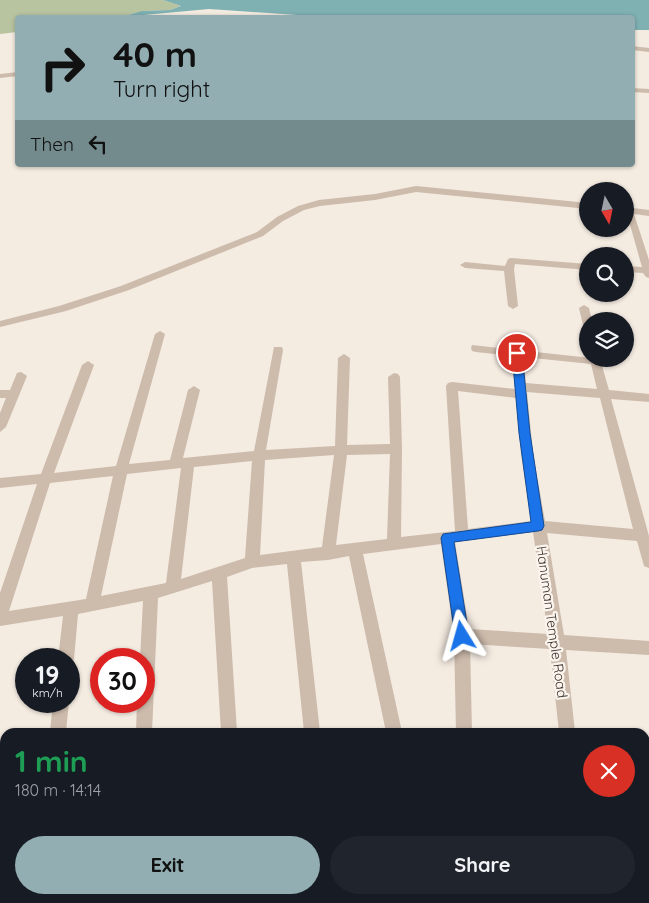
<!DOCTYPE html>
<html lang="en">
<head>
<meta charset="utf-8">
<style>
  body { margin:0; font-family:Quicksand,sans-serif; background:#20242c; color:#f1f3f6; height:100vh; display:flex; flex-direction:column; font-size:19px; white-space:nowrap }
  * { box-sizing:border-box; margin:0 }
  p { font-size:16px; color:#9ea1a6 }
  .icon { flex:none; width:28px; height:28px; fill:none; stroke:currentColor; stroke-width:2; stroke-linecap:round; stroke-linejoin:round }
  .map { position:relative; flex:1; overflow:hidden }
  .panel { position:absolute; left:0px; top:728px; width:650px; height:176px; display:flex; flex-direction:column; background:#171b24; border-radius:15px 15px 0 0; box-shadow:0 1px 4px #0004 }
  .panel>* { flex:none }
  .top-card { position:absolute; left:15px; top:15px; width:620px; height:152px; border-radius:5px; box-shadow:0 1px 4px #0004; background:#92aeb2; color:#111; overflow:hidden }
  .needle { width:32px; rotate:171deg }
  .controls { position:absolute; left:579px; top:182px; display:grid; gap:10px }
  .controls a { display:grid; place-items:center; width:55px; height:55px; border-radius:50%; background:#171b24; box-shadow:0 1px 4px #0004; font-size:25px }
  .speed { position:absolute; left:15px; top:648px; display:flex; gap:10px; font-size:25px; font-weight:700; text-align:center }
  .speed>* { display:grid; place-content:center; width:65px; height:65px; border-radius:50%; background:#171b24; box-shadow:0 1px 4px #0004; line-height:1 }
  .speed small { font-size:12px; font-weight:400 }
  .speed .limit { border:8px solid #d22; background:#fff; color:#111 }
  .pin { position:absolute; display:grid; place-items:center; width:42px; height:42px; color:#fff; margin:-21px; border:2px solid #fff; border-radius:50%; box-shadow:0 1px 5px #0007 }
  .me { position:absolute; width:55px; margin:-28px; rotate:352deg; stroke-linejoin:round; filter:drop-shadow(0 0 4px #0008) }
  .turn { display:flex; align-items:center; gap:18px; height:105px; padding:0 15px; font-size:22px }
  .turn .icon { width:65px; height:65px; stroke-width:2.5 }
  .turn b { display:block; font-size:35px; line-height:42px }
  .then { display:flex; align-items:center; height:48px; padding:0 15px; background:#0003; gap:10px; font-size:19px }
  .round { display:grid; place-items:center; flex:none; width:52px; height:52px; border-radius:26px; background:#20242c }
  .summary { display:flex; align-items:center; justify-content:space-between; height:85px; padding:0 15px }
  h1 { font-size:30px; font-weight:700; line-height:38px; color:#1e9e55 }
  .button { display:flex; gap:10px; margin-top:auto; padding:10px 15px }
  .button a { flex:1; height:58px; border-radius:30px; background:#92aeb2; color:#111; font-size:20px; font-weight:700; line-height:58px; text-align:center }
  .button a+a { background:#20242c; color:#f1f3f6 }
  .map>svg:first-child { display:block }
  .green { fill:#b8c4a0 }
  .water { fill:#7fb0b2 }
  .lines { fill:none; stroke-linecap:round; stroke-linejoin:round }
  .minor { fill:#cdbbac; fill-rule:evenodd }
  .route { fill:#1a73e8; stroke:#114b97 }
  .labels { text-anchor:middle; dominant-baseline:central; stroke-width:4.5; stroke-linejoin:round; paint-order:stroke }
  .street-label { font-size:14px; fill:#3b302b; stroke:#fbf5ee }
</style>
</head>
<body>
<div class="map">
<svg width="649" height="903" viewBox="0 0 649 903">
  <rect width="100%" height="100%" fill="#f4ebe1"/>
  <polygon class="green" points="0,0 163,0 181,6 170,10 141,11 122,17 18,18 17,32 0,34"/>
  <polygon class="water" points="163,0 649,0 649,30 633,30 632,18 339,18 209,9 122,17 141,11 170,10 181,6"/>
  <g class="lines">
    <g class="minor">
      <polygon points="632,46 649,48 649,52 632,50"/>
      <polygon points="18,72 18,76 0,78 0,74"/>
      <polygon points="632,88 649,89 649,93 632,92"/>
      <polygon points="416,186 588,203 588,209 416,192 375,200 320,206 304,210 283,221 263,236 129,290 66,311 0,327 0,321 59,306 121,286 257,232 277,217 298,206 319,200 375,194"/>
      <polygon points="625,207 649,210 649,216 634,214 649,260 649,278 646,277 643,273 625,272 625,266 642,267"/>
      <polygon points="511,258 588,264 588,270 515,264 514,269 518,306 513,309 508,306 504,271 465,268 460,265 465,262 505,266 508,259"/>
      <polygon points="584,305 589,308 592,321 588,321 588,328 583,325 579,308"/>
      <path d="M 160,331 L 165,334 L 129,464 L 170,460 L 188,390 L 194,386 L 200,390 L 183,458 L 254,451 L 274,347 L 282,347 L 283,350 L 266,450 L 335,446 L 338,358 L 344,354 L 350,358 L 347,445 L 390,444 L 388,377 L 394,373 L 398,374 L 400,377 L 402,449 L 401,537 L 455,531 L 446,386 L 448,383 L 452,382 L 515,389 L 512,356 L 476,352 L 472,351 L 471,348 L 472,345 L 600,359 L 609,390 L 649,394 L 649,402 L 611,399 L 649,536 L 649,568 L 644,566 L 637,541 L 547,533 L 564,635 L 649,641 L 649,655 L 566,650 L 575,732 L 559,732 L 550,649 L 470,644 L 472,732 L 456,732 L 454,636 L 441,544 L 363,554 L 402,732 L 386,732 L 349,556 L 328,560 L 301,562 L 320,732 L 304,732 L 287,564 L 252,568 L 227,577 L 237,732 L 221,732 L 212,581 L 158,598 L 152,732 L 136,732 L 137,701 L 144,701 L 144,659 L 140,659 L 143,601 L 78,614 L 74,659 L 72,664 L 69,665 L 69,659 L 58,659 L 63,616 L 0,626 L 0,593 L 37,484 L 0,488 L 0,478 L 41,474 L 82,365 L 88,361 L 94,365 L 54,473 L 116,466 L 155,334 ZM 523,357 L 591,364 L 597,389 L 526,383 ZM 458,391 L 516,398 L 521,453 L 531,521 L 468,529 ZM 527,392 L 600,398 L 633,529 L 545,521 L 533,453 ZM 390,454 L 387,539 L 336,545 L 347,455 ZM 334,455 L 322,547 L 260,555 L 265,460 ZM 252,461 L 245,558 L 181,579 L 194,467 ZM 181,468 L 166,583 L 101,596 L 127,474 ZM 113,476 L 86,599 L 9,611 L 50,483 ZM 533,532 L 548,634 L 469,629 L 455,542 Z"/>
      <polygon points="21,372 27,376 6,427 0,432 0,413 6,398 0,398 0,390 10,390 17,373"/>
      <polygon points="69,700 69,701 66,732 50,732 53,701"/>
      <rect x="645" y="826" width="4" height="18"/>
      <rect x="0" y="846" width="5" height="18"/>
      <polygon points="29,899 49,899 48,903 28,903"/>
      <rect x="127" y="899" width="20" height="4"/>
      <rect x="224" y="899" width="20" height="4"/>
      <polygon points="324,899 344,899 345,903 325,903"/>
      <polygon points="415,899 435,899 436,903 416,903"/>
      <rect x="461" y="899" width="20" height="4"/>
      <polygon points="578,899 598,899 599,903 579,903"/>
    </g>
  </g>
  <polygon class="route" points="517,350 522,353 530,433 544,526 542,530 538,531 454,542 469,636 467,641 462,642 457,641 455,636 441,538 443,534 531,522 519,433 512,353"/>
  <g class="labels">
    <g class="street-label">
      <text transform="translate(552 622) rotate(82)">Hanuman Temple Road</text>
    </g>
  </g>
</svg>
<div class="controls">
<a><svg class="needle" viewBox="-14 -14 28 28"><path d="M0-13l5 13h-10z" fill="#e53935"/><path d="M0 13l5-13h-10z" fill="#9ea1a6"/></svg></a>
<a><svg class="icon" aria-label="search" viewBox="0 0 24 24"><circle cx="10" cy="10" r="6"/><path d="M15 15l6 6"/></svg></a>
<a><svg class="icon" aria-label="layers" viewBox="0 0 24 24"><path d="M12 4l9 5-9 5-9-5zM3 14l9 5 9-5"/></svg></a>
</div>
<div class="speed"><div>19<small>km/h</small></div><div class="limit">30</div></div>
<div class="pin" style="left:517px;top:353px;background:#d93025"><svg class="icon" aria-label="arrive" viewBox="0 0 24 24"><path d="M6 21V4h12l-3 4 3 4H6"/></svg></div>
<svg class="me" style="left:462px;top:636px" viewBox="-20 -20 40 40"><path d="M0-17L14 15 0 8-14 15z" fill="#1a73e8" stroke="#fff" stroke-width="4"/></svg>
<div class="top-card">
<div class="turn"><svg class="icon" aria-label="right" viewBox="0 0 24 24"><path d="M7 20v-9h11M14 6l5 5-5 5"/></svg><div><b>40 m</b>Turn right</div></div>
<div class="then">Then<svg class="icon" aria-label="left" viewBox="0 0 24 24"><path d="M17 20v-9H6M10 6l-5 5 5 5"/></svg></div>
</div>
<section class="panel">
<div class="summary"><div><h1>1 min</h1><p>180 m · 14:14</p></div><a class="round" style="background:#d93025;color:#fff"><svg class="icon" aria-label="close" viewBox="0 0 24 24"><path d="M6 6l12 12M18 6L6 18"/></svg></a></div>
<div class="button"><a>Exit</a><a>Share</a></div>
</section>
</div>
</body>
</html>
